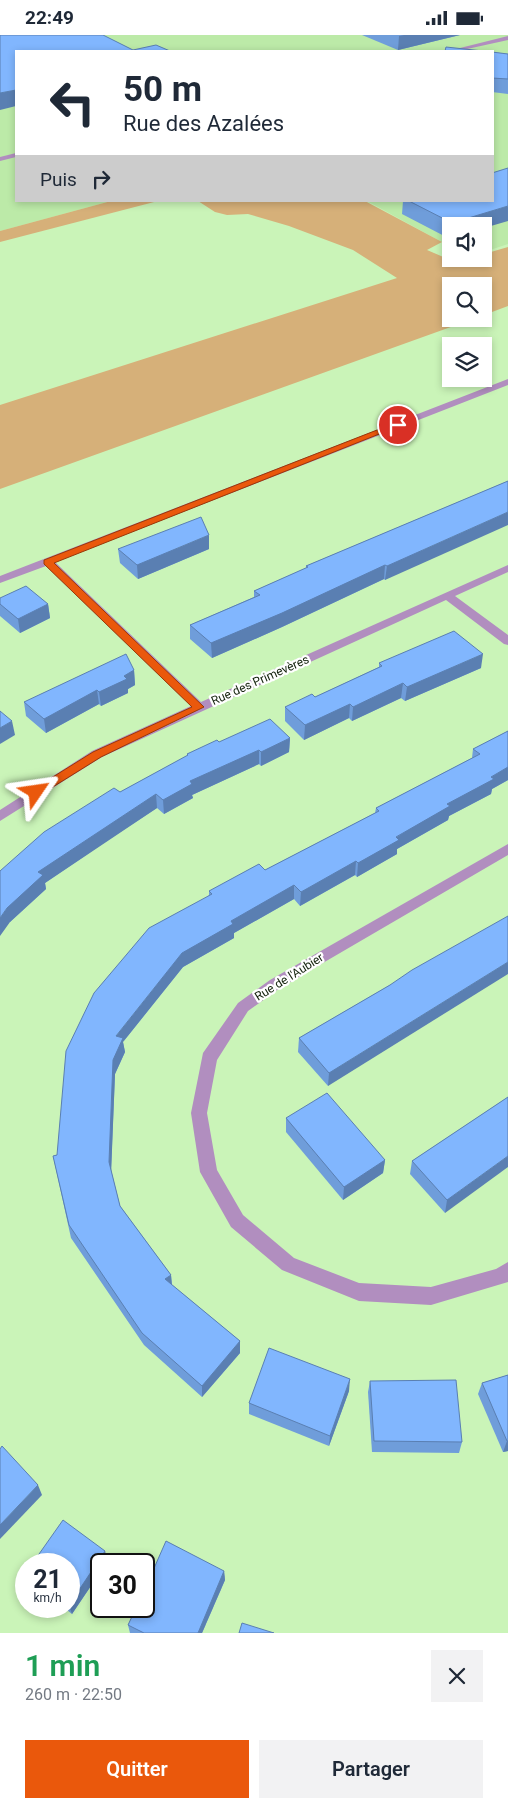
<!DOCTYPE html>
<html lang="fr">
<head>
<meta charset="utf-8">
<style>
  body { margin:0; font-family:Roboto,sans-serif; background:#f2f2f3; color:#1f2937; height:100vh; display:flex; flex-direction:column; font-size:19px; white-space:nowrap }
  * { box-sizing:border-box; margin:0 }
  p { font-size:16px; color:#747a83 }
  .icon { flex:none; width:28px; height:28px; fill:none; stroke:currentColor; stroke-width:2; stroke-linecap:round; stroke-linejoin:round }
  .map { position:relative; height:1598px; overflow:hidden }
  .details { display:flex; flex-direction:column; background:#fff; flex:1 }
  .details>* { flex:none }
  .hud { position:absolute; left:15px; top:15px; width:479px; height:152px; border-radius:0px; box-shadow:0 2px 8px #0003; background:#fff; color:#1f2937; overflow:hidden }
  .fabs { position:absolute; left:442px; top:182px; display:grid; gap:10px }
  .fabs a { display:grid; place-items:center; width:50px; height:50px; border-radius:0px; background:#fff; box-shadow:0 2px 8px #0003; font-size:25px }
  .speed { position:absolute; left:15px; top:1518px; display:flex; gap:10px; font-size:25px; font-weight:700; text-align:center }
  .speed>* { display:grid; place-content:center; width:65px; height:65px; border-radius:50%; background:#fff; box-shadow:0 2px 8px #0003; line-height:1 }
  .speed small { font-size:12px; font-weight:400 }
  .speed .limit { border:2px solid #111; border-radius:8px; background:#fff; color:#111 }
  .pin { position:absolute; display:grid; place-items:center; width:42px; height:42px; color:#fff; margin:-21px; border:2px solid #fff; border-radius:50%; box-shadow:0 1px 5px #0007 }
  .me { position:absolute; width:55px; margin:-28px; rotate:58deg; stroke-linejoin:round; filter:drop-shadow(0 0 4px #0008) }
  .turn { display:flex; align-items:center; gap:18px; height:105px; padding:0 25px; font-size:22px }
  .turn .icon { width:65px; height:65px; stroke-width:2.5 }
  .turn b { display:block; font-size:35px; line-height:42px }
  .then { display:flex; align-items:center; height:48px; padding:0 25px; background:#0003; gap:10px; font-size:19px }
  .round { display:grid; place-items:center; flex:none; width:52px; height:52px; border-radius:0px; background:#f2f2f3 }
  .headline { display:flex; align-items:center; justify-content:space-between; height:85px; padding:0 25px }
  h1 { font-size:30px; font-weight:600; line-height:38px; color:#1e9e55 }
  .button { display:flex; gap:10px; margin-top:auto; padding:10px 25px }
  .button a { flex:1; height:58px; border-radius:0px; background:#ea580c; color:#fff; font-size:20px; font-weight:600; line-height:58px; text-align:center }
  .button a+a { background:#f2f2f3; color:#1f2937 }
  .status { display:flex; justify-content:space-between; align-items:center; height:35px; padding:0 25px; background:#fff; direction:ltr }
  .status svg { height:14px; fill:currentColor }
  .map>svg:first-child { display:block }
  .built { fill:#bceaa8 }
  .green { fill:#d6b079 }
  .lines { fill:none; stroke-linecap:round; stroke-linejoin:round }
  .minor { fill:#b18ebf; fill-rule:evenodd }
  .tertiary { fill:#b18ebf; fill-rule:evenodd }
  .wall { fill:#6f9dda }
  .shaded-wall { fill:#5a7fb2 }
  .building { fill:#81b6fe; stroke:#5a7fb2 }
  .route { fill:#ea580c; stroke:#983908 }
  .labels { text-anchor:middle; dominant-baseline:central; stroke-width:4.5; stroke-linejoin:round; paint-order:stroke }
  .street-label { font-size:12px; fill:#12210b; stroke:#fff }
</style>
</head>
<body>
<div class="status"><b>22:49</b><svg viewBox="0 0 49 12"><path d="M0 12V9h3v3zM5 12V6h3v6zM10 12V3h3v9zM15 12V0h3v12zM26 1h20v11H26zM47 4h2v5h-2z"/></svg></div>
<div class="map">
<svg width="508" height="1598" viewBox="0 0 508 1598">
  <rect width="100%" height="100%" fill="#caf4b8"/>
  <polygon class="built" points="0,0 508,0 508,209 484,217 484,191 451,191 451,212 367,166 492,166 492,16 16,16 16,166 111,166 0,196"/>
  <g class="green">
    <polygon points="111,166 158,166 0,207 0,196"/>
    <polygon points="198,166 365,166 442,207 427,215 455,227 467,224 484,224 484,219 508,212 508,271 484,280 484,251 451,251 451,284 473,284 0,454 0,370 397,243 353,215 289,191 248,179 227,180 215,177"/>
  </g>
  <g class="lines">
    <g class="minor">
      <polygon points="508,344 508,350 55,527 201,667 508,530 508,537 455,561 508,600 508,610 504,609 446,565 102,722 0,786 0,775 92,716 191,671 46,531 0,548 0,541"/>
      <polygon points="508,809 508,820 280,953 248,976 217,1025 207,1078 217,1135 243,1180 294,1223 359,1248 431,1252 496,1234 508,1227 508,1247 431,1270 359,1266 282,1235 231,1192 200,1137 191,1078 203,1018 238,968 270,945"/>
    </g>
    <g class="tertiary">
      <polygon points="508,1 508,5 458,16 448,16"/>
      <polygon points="16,118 16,122 0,126 0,122"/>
    </g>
  </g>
  <g class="wall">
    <polygon points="362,0 460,0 398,15"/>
    <polygon points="492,17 508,19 508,59 492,57"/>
    <polygon points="403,166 492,166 484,191 451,191 451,204 450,204 402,179"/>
    <polygon points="508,446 385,545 384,544 282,592 212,623 190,604 190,590 254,562 254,556 306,533 306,531"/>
    <polygon points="118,514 209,514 138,544 120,528"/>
    <polygon points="0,563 48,569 50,583 20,598 0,581"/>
    <polygon points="379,628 481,633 405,666 401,663 352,686 349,683 304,705 285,686 285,672 315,662 379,632"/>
    <polygon points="134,635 135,650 128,654 128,658 101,671 99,669 46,698 26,681 24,667"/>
    <polygon points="508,696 508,745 492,754 491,759 449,781 448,785 397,814 397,819 376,831 357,842 355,840 300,871 294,864 234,898 234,903 183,932 123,1007 125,1017 115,1039 111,1135 120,1171 171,1240 172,1250 240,1306 240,1318 202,1362 144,1310 71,1203 53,1121 57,1120 209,860 209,856 265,835 375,778 376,773 472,723 473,714"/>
    <polygon points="290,703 289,717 261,731 259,729 192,760 193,763 164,779 157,773 111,803 45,848 46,854 10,887 0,836 120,757 187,721 187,719 219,707"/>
    <polygon points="390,950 328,1051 298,1017 299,1003"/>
    <polygon points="508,1062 445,1178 410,1139 412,1126"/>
    <polygon points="286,1083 385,1125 383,1138 343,1165 286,1097"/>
    <polygon points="508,1340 508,1416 503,1417 478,1359 482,1348"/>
    <polygon points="370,1346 462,1407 459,1418 372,1417 368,1357"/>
    <polygon points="349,1356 329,1411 249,1379 249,1368"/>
    <polygon points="108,1526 101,1529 101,1536 72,1579 62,1571 69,1571 69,1529"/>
    <polygon points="224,1536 225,1545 202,1598 130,1598 128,1590"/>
  </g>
  <g class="shaded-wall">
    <polygon points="404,0 460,0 398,15 399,1"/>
    <polygon points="16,55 16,71 0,75 0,58"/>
    <polygon points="508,171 508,186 484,193 484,191 452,191 452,188"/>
    <polygon points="508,477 508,490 385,545 387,531"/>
    <polygon points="209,500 209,514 138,544 137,530"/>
    <polygon points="385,530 384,544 282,592 212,623 211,608"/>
    <polygon points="48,569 50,583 20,598 18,584"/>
    <polygon points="483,619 481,633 405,666 407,652"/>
    <polygon points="134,635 135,650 128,654 128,658 101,671 99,657 124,641"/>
    <polygon points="403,648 401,663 352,686 353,672"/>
    <polygon points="97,655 99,669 46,698 44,684"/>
    <polygon points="350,669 349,683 304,705 305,690"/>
    <polygon points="12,686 15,700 0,709 0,693"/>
    <polygon points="290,703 289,717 261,731 261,717"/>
    <polygon points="259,715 259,729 192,760 193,763 164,779 163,765 190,746"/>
    <polygon points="508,732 508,745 492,754 491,759 449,781 448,785 397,814 397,819 357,842 358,828 447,769"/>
    <polygon points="156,759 157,773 45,848 46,854 10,887 0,901 0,883 7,873 38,837"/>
    <polygon points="356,826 355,840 300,871 301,857"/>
    <polygon points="294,850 294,864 234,898 234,903 183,932 123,1007 125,1017 115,1039 111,1140 109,1127 113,1025 116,1001 182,918 231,886"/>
    <polygon points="508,927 508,939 328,1051 329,1038"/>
    <polygon points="508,1121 508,1132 445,1178 447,1165"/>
    <polygon points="385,1125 383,1138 343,1165 344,1152"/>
    <polygon points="171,1240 172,1252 165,1244"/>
    <polygon points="240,1306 240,1318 202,1362 202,1351"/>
    <polygon points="350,1344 349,1356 329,1411 330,1401"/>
    <polygon points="507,1406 508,1406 508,1416 503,1417"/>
    <polygon points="38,1450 42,1460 0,1504 0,1490"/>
    <polygon points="105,1516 108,1526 106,1529 101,1529 101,1536 72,1579 69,1570"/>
    <polygon points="224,1536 225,1545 202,1598 198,1598"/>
  </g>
  <g class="building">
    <polygon points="0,0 103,0 133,15 156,10 170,16 16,16 16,55 0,58"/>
    <polygon points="446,12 483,16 445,16"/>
    <polygon points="492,17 508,19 508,44 492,43"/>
    <polygon points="508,133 508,171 452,188 409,166 492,166 492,138"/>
    <polygon points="508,446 508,477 387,531 385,530 282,578 211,608 190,590 260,560 254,556 308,532 306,531"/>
    <polygon points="201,482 209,500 137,530 118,514"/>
    <polygon points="26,551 48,569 18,584 0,569 0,563"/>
    <polygon points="454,596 483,619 407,652 403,648 353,672 350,669 305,690 285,672 312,659 315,662 382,631 379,628"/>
    <polygon points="126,619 134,635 124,641 127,644 99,657 97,655 44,684 24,667"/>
    <polygon points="0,676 12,686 0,693"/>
    <polygon points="270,684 290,703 261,717 259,715 190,746 192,749 163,765 156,759 38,837 43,840 7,873 0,883 0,836 44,797 114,753 120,757 188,720 187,719 217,705 219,707"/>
    <polygon points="508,696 508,732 491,742 494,744 447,769 450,771 396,802 399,805 358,828 356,826 301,857 294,850 231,886 233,889 182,918 116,1001 123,1003 113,1025 109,1127 120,1171 171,1240 165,1244 240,1306 202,1351 142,1298 69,1190 53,1121 57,1120 66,1016 94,958 149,893 212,859 209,856 259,829 265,835 379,776 376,773 480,719 473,714"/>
    <polygon points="508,881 508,927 329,1038 299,1003 390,950 412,935"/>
    <polygon points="327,1058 385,1125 344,1152 286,1083"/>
    <polygon points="508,1062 508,1121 447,1165 412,1126"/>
    <polygon points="269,1313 350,1344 330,1401 249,1368"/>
    <polygon points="508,1340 508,1406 507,1406 482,1348"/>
    <polygon points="456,1345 462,1407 374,1406 370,1346"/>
    <polygon points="2,1411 38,1450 0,1490 0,1414"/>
    <polygon points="63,1485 105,1516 69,1570 69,1529 32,1529"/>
    <polygon points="166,1506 224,1536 198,1598 144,1598 128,1590 137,1571 144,1571 144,1556"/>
    <polygon points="242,1588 274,1598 239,1598"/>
  </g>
  <polygon class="route" points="395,388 402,390 54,528 204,672 101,722 40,760 32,760 30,757 32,755 93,717 192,672 44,529 44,525"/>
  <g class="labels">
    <g class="street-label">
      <text transform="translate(260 645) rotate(-24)">Rue des Primevères</text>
      <text transform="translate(289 942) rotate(-32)">Rue de l'Aubier</text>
    </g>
  </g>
</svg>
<div class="fabs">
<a><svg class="icon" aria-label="sound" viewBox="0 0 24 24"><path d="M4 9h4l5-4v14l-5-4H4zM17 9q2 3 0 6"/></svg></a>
<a><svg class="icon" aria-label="search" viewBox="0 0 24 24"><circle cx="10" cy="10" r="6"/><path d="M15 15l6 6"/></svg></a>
<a><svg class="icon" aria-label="layers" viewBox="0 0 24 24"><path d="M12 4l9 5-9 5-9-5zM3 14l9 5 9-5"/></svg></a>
</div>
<div class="speed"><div>21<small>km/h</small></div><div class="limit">30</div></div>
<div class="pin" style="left:398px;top:390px;background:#d93025"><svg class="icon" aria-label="arrive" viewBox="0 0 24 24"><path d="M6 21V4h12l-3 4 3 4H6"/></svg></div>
<svg class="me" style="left:36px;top:757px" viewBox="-20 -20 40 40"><path d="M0-17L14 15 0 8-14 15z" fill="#ea580c" stroke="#fff" stroke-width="4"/></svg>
<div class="hud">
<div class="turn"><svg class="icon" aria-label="left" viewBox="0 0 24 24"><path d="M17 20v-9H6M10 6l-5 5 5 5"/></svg><div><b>50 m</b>Rue des Azalées</div></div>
<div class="then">Puis<svg class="icon" aria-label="right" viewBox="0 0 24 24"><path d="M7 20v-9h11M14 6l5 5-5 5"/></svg></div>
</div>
</div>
<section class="details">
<div class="headline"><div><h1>1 min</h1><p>260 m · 22:50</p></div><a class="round"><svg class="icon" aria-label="close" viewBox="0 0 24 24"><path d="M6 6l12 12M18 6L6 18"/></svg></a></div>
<div class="button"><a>Quitter</a><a>Partager</a></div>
</section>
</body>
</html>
